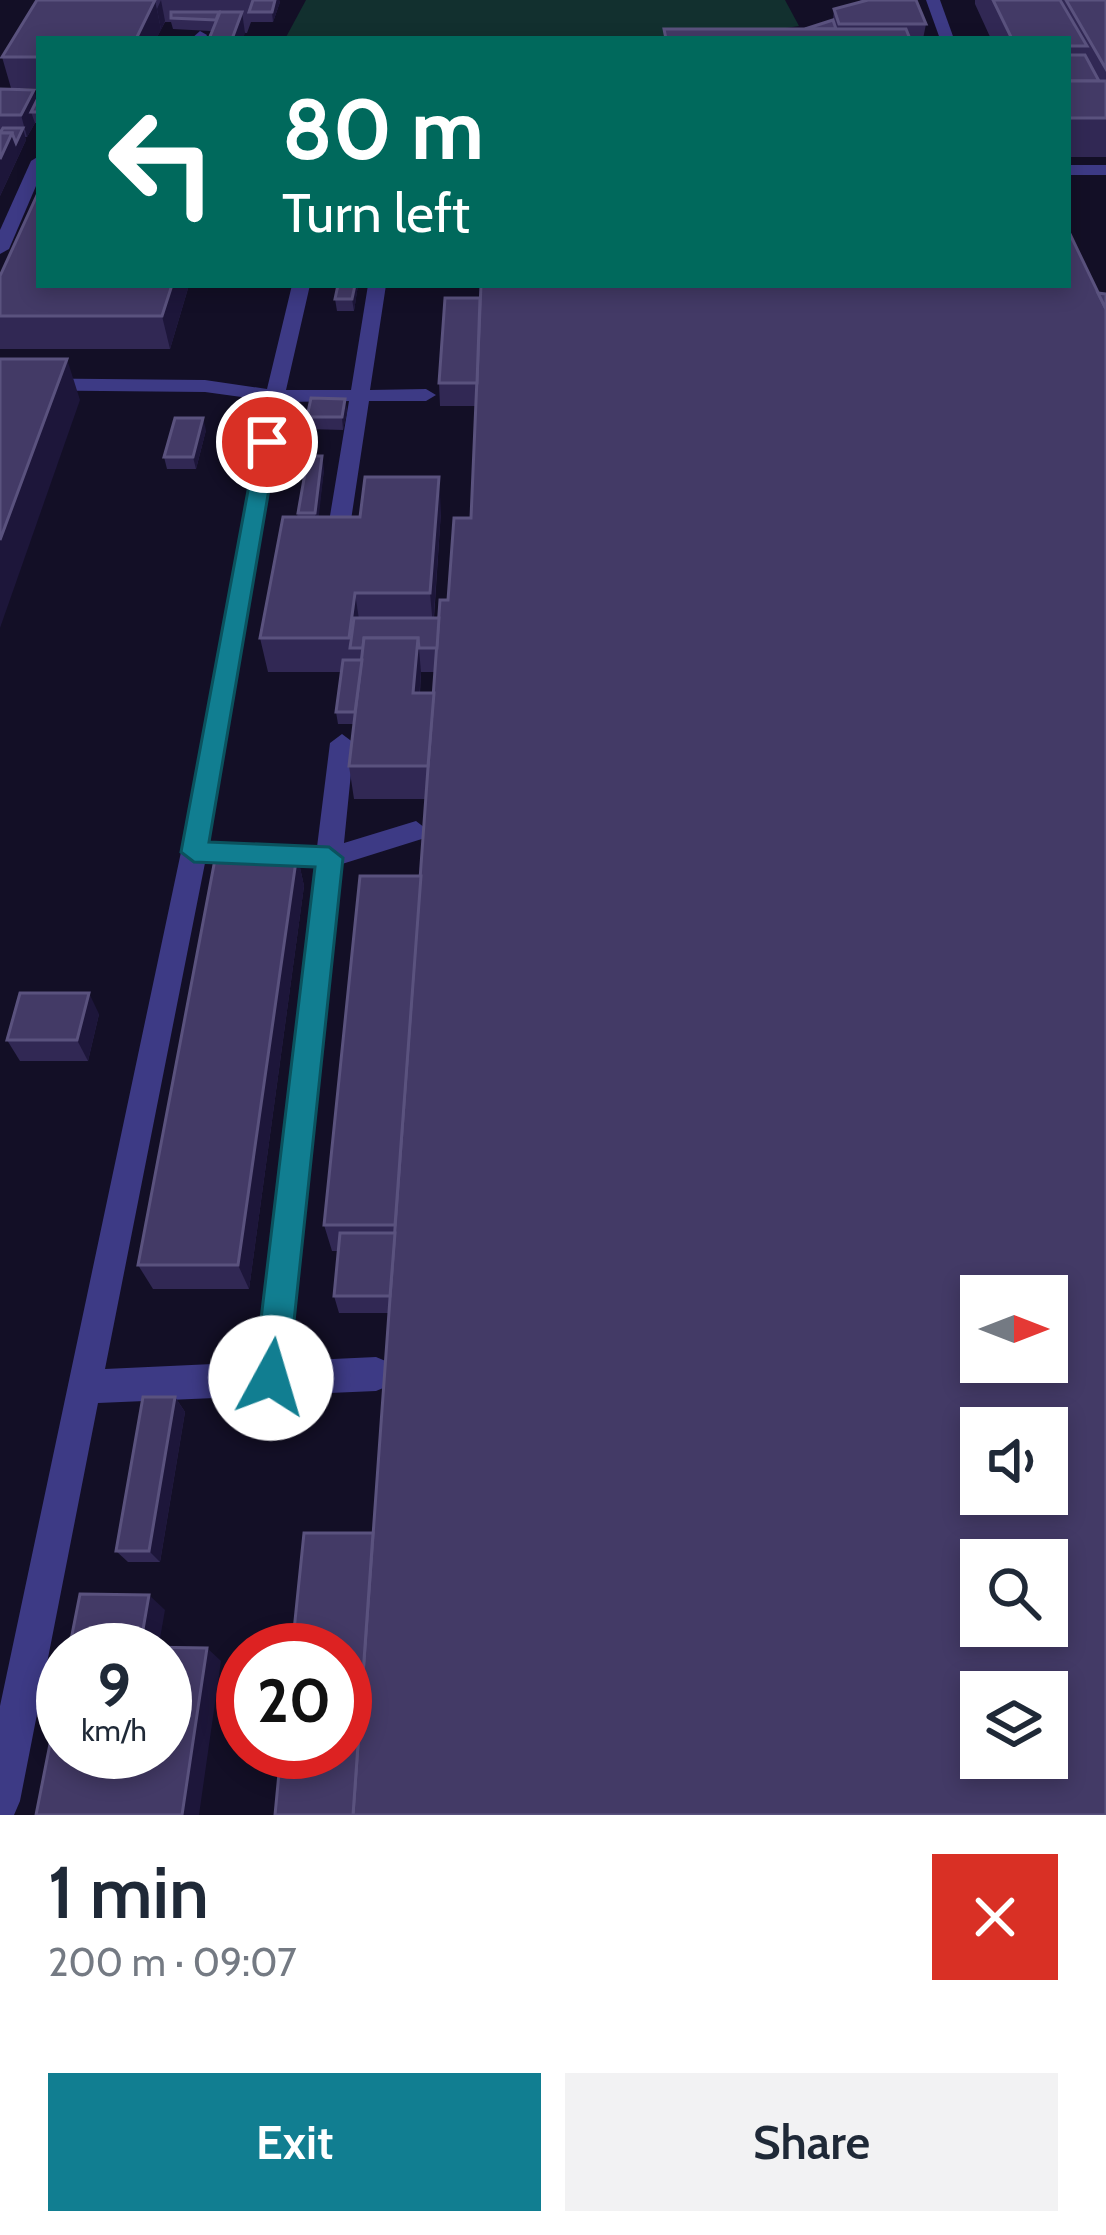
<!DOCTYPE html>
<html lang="en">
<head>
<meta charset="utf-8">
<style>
  body { margin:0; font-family:Cabin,sans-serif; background:#f2f2f3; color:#1f2937; height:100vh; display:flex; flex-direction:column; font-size:45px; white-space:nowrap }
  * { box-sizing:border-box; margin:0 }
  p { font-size:39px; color:#747a83 }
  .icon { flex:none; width:66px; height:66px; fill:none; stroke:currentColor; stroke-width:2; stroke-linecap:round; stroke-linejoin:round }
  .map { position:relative; height:1815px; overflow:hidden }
  .sheet { display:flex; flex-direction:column; background:#fff; flex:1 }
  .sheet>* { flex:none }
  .guide { position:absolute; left:36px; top:36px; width:1035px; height:252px; border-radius:0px; box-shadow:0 6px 18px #0003; background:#00695c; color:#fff; overflow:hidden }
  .needle { width:78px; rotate:90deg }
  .fabs { position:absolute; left:960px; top:1275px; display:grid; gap:24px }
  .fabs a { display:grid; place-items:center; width:108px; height:108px; border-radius:0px; background:#fff; box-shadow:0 6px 18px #0003; font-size:60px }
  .speed { position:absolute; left:36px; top:1623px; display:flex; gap:24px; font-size:60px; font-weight:700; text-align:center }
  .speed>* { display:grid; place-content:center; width:156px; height:156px; border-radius:50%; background:#fff; box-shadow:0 6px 18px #0003; line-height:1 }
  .speed small { font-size:30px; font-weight:400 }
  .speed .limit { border:18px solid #d22; background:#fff; color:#111 }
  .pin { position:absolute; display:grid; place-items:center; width:102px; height:102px; color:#fff; margin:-51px; border:6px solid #fff; border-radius:50%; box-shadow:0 3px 12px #0007 }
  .me { position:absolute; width:132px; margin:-66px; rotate:6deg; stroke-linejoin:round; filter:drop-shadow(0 0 9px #0008) }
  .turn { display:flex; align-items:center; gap:42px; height:252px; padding:0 48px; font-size:54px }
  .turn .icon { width:156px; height:156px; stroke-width:2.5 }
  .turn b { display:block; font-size:84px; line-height:102px }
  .round { display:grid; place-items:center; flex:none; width:126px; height:126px; border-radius:0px; background:#f2f2f3 }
  .overview { display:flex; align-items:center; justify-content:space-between; height:204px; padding:0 48px }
  h1 { font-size:72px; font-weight:600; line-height:90px }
  .button { display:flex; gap:24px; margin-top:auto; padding:24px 48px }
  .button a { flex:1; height:138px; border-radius:0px; background:#117e91; color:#fff; font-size:48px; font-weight:600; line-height:138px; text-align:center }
  .button a+a { background:#f2f2f3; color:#1f2937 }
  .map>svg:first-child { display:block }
  .green { fill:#12302f }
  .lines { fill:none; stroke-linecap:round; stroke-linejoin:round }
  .lane { fill:#3d3a85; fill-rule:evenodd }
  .wall { fill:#312854; fill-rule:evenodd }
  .shaded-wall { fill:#1d163a }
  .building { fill:#433a66; stroke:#5a527e; stroke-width:3; fill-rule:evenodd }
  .route { fill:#117e91; stroke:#0b525e; stroke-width:3 }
</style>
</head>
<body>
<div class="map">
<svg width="1106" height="1815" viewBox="0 0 1106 1815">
  <rect width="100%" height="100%" fill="#130f26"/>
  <polygon class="green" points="306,0 785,0 799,26 714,39 285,39"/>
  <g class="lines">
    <g class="lane">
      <polygon points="926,0 940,0 954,39 940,39"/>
      <polygon points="200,31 207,35 205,39 191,39"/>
      <polygon points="39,156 39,179 9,249 0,254 0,230 31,161"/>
      <rect x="1068" y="165" width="38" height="10"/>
      <path d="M 292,285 L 310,285 L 286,390 L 351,390 L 368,285 L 386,285 L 370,390 L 426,389 L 436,395 L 426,401 L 369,401 L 348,540 L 337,547 L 326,540 L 349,401 L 284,402 L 209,843 L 317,847 L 330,743 L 342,734 L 354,743 L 344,843 L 416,821 L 429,831 L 425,838 L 342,864 L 290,1361 L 376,1357 L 388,1362 L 393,1374 L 388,1386 L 376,1391 L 98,1403 L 20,1801 L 14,1815 L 0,1815 L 0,1706 L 181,852 L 264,400 L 205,392 L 0,390 L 0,378 L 205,380 L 267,389 ZM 205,863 L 315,868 L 256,1362 L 105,1369 Z"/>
    </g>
  </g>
  <g class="wall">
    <polygon points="37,0 279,0 280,2 273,22 251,22 247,33 173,29 171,22 165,22 156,39 39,39 39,88 11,88 2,57"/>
    <polygon points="860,0 916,0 926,24 923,39 664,39 664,29 805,29 833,20 834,9 861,2"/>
    <polygon points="975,0 1106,0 1106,157 1068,157 1068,39 991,39 975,4"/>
    <polygon points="0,89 39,100 39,123 35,123 27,137 25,137 26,140 0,196"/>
    <polygon points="39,178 39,285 189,285 170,349 0,349 0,276 38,194 36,186"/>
    <polygon points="338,285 358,285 354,311 337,311 335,299"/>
    <path d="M 1068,285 L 373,1533 L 389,1313 L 339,1313 L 334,1296 L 338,1251 L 332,1251 L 324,1225 L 421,876 L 426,799 L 354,799 L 349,766 L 354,724 L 338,724 L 336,712 L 342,672 L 268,672 L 260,638 L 298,513 L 324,469 L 318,517 L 360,517 L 441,511 L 434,618 L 439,618 L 448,600 L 471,518 L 476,406 L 440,406 L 439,383 ZM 421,672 L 435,672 L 434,693 L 420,693 Z"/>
    <polygon points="345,399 347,411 343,430 309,429 307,417"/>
    <polygon points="206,430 196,469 167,469 164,457"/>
    <polygon points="297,854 304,886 249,1289 153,1289 138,1265"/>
    <polygon points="99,1014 88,1061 20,1061 7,1040"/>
    <polygon points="175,1397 185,1412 160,1562 128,1562 116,1551"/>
  </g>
  <g class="shaded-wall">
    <polygon points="155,0 161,30 156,39 136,39"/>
    <polygon points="161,0 165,21 161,30 157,9"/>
    <polygon points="275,0 279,0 280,2 273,22 272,12"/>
    <polygon points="242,12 245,33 243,39 232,39"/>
    <polygon points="34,90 39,106 31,112 35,123 27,137 21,115"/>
    <polygon points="23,128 26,140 0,196 0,159 12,133"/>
    <polygon points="172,285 189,285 170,349 162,316"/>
    <polygon points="355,285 358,285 354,311 352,299"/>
    <polygon points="67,359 80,400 0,628 0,540"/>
    <polygon points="345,399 347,411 343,430 342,417"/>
    <polygon points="203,418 206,430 196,469 193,457"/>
    <polygon points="322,456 324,469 318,524 314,526"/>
    <polygon points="439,477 441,511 433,626 430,593"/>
    <polygon points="355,593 360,626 350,648 349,638"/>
    <polygon points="418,638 421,672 417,726 413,693"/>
    <polygon points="297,854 304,886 249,1289 238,1265"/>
    <polygon points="89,993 99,1014 88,1061 77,1040"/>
    <polygon points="175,1397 185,1412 160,1562 149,1551"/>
    <polygon points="149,1595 165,1610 158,1650 140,1647"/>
    <polygon points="207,1648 221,1661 199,1815 182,1815"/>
  </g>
  <g class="building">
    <polygon points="37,0 155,0 136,39 39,39 39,57 2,57"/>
    <polygon points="253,0 275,0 272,12 249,12"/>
    <polygon points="868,0 916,0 926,24 839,24 834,9"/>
    <polygon points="993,0 1060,0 1087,46 1068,46 1068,39 1012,39"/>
    <polygon points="1066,0 1106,0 1106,69"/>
    <polygon points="171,12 219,12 216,20 171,18"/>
    <polygon points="220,12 242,12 232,39 209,39"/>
    <polygon points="833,20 836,29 805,29"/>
    <polygon points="664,29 906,29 910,39 666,39"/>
    <polygon points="1068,55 1085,55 1099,81 1068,81"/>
    <rect x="1068" y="81" width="38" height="37"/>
    <polygon points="0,89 34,90 21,115 0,115"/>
    <polygon points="37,100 39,100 39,112 31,112"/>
    <polygon points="3,128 23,128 16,143 12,133 0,133"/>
    <polygon points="0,133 12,133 0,159"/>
    <polygon points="38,193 39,285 172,285 162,316 0,316 0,276"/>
    <path d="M 1068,230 L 1106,309 L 1106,1815 L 353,1815 L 440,600 L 448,600 L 454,518 L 471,518 L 481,285 L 1068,285 ZM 981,1296 L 1047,1296 L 1047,1362 L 981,1362 ZM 981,1428 L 1047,1428 L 1047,1494 L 981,1494 ZM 981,1560 L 1047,1560 L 1047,1626 L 981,1626 ZM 981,1692 L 1047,1692 L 1047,1758 L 981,1758 Z"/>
    <polygon points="338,285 355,285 352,299 335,299"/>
    <polygon points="1098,293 1106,294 1106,309"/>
    <polygon points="445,298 480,298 477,383 439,383"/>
    <polygon points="0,359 67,359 0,540"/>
    <polygon points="311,398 345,399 342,417 307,417"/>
    <polygon points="175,418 203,418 193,457 164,457"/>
    <polygon points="308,456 322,456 315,513 298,513"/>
    <polygon points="365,477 439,477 430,593 355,593 349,638 260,638 283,517 360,517"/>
    <polygon points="354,618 439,618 437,648 419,648 418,638 364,638 363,648 350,648"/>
    <polygon points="364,638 418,638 413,693 434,693 428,766 349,766"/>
    <polygon points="343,660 362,660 355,712 336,712"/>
    <polygon points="216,854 297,854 238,1265 138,1265"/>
    <polygon points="360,876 421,876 395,1225 324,1225"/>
    <polygon points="20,993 89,993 77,1040 7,1040"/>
    <polygon points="340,1233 395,1233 390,1296 334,1296"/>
    <polygon points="143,1397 175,1397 149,1551 116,1551"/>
    <polygon points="304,1533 373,1533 353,1815 275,1815 281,1752 345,1752 345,1650 292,1650"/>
    <polygon points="80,1594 149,1595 140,1647 207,1648 182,1815 36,1815 63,1678 63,1752 165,1752 165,1650 69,1650"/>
  </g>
  <polygon class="route" points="267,436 277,442 209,842 329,847 343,858 288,1378 283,1390 271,1395 259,1390 254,1378 315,867 194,862 181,852 257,442"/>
</svg>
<div class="fabs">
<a><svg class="needle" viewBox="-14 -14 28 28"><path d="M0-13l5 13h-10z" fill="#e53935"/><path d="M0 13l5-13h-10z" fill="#747a83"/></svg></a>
<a><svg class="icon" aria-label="sound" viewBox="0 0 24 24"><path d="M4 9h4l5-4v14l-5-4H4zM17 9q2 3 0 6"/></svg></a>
<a><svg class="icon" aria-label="search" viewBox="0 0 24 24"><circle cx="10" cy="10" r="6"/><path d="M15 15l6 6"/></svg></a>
<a><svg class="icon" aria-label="layers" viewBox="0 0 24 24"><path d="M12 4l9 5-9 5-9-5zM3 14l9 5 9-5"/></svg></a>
</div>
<div class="speed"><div>9<small>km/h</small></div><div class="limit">20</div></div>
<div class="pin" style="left:267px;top:442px;background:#d93025"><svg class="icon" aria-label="arrive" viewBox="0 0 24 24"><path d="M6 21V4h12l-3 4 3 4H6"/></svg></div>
<svg class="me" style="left:271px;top:1378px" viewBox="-20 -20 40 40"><circle r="19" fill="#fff"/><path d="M0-13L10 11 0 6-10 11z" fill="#117e91"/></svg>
<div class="guide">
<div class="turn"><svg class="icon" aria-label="left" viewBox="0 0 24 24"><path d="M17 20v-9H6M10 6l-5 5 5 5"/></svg><div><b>80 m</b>Turn left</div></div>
</div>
</div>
<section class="sheet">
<div class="overview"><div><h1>1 min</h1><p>200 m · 09:07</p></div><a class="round" style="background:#d93025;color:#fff"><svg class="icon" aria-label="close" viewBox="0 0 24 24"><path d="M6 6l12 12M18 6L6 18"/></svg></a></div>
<div class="button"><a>Exit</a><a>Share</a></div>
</section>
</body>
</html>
